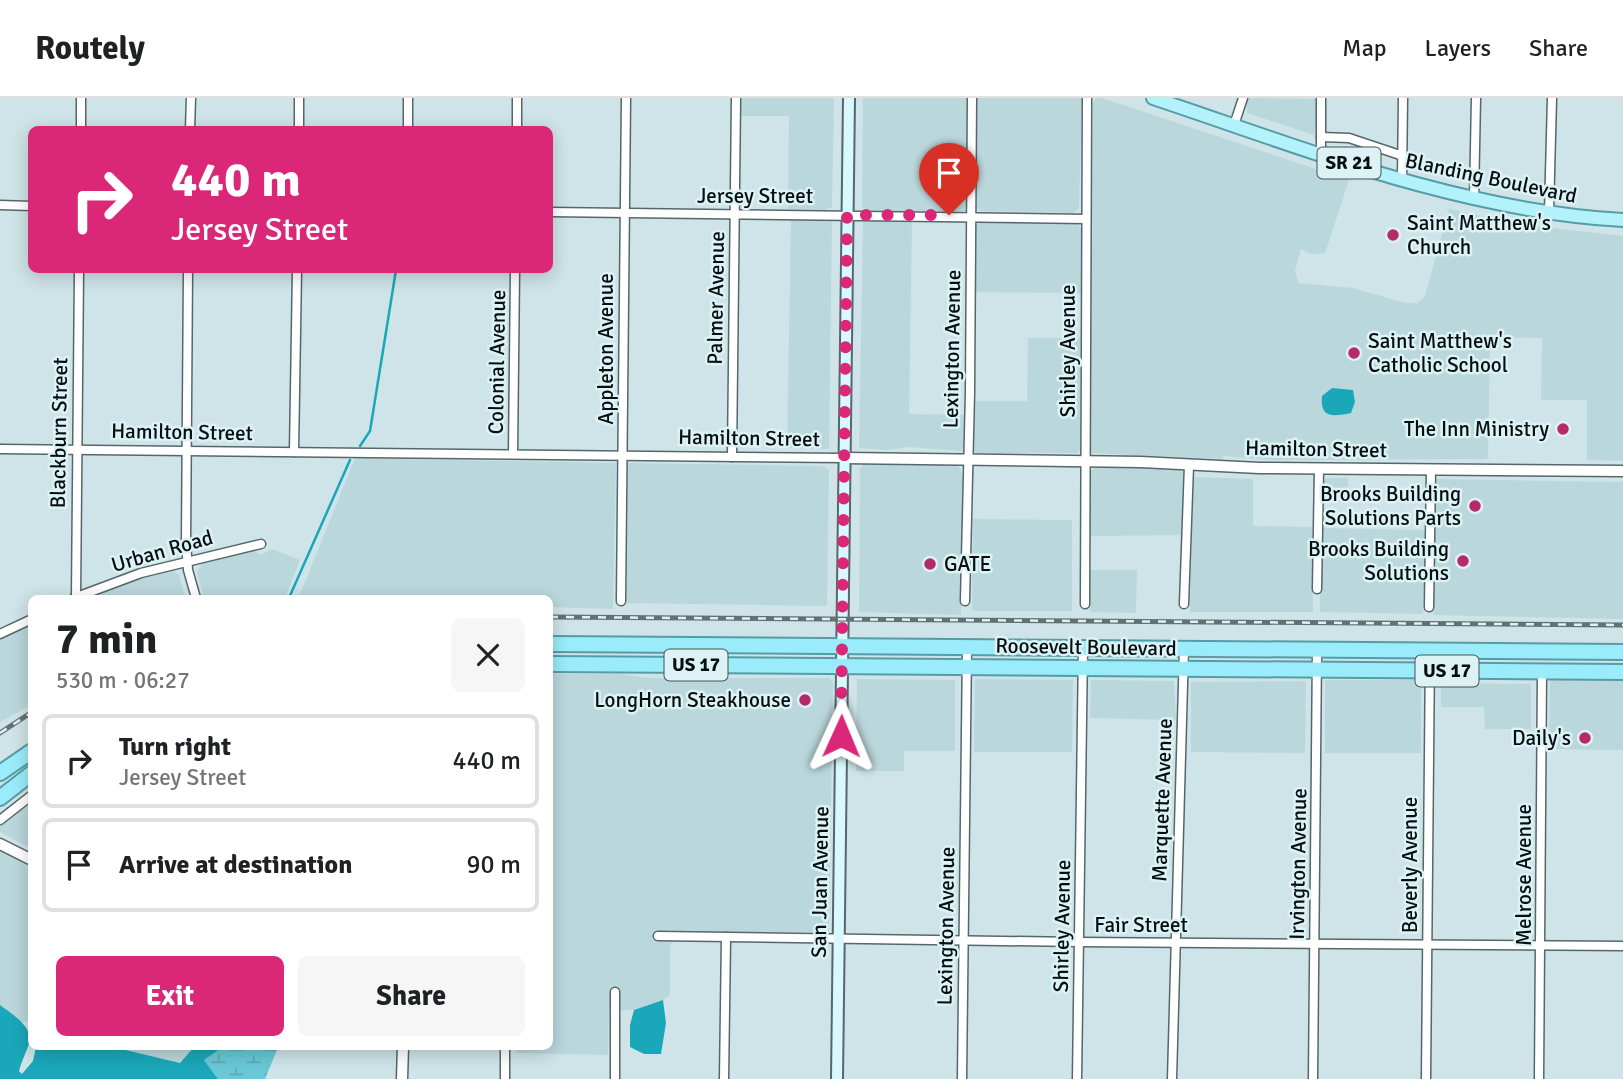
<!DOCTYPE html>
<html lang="en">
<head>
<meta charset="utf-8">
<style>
  body { margin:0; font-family:Signika,sans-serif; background:#f6f6f6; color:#202124; height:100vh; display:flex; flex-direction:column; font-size:26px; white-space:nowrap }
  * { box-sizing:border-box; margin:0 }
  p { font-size:23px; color:#757577 }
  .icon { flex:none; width:38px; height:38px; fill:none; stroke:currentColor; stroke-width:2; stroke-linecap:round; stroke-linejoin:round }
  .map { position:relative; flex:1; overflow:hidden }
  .panel { position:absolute; left:28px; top:497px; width:525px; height:455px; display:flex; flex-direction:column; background:#fff; border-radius:10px; box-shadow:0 4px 18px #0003 }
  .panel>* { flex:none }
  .top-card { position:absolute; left:28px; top:28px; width:525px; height:147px; border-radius:10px; box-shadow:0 4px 18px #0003; background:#db2777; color:#fff; overflow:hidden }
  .pin { position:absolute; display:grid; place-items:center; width:60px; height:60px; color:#fff; margin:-72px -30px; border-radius:50% 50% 50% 0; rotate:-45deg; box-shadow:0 0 7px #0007 }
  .pin .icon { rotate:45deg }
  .me { position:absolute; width:77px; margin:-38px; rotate:1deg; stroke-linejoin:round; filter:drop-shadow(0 0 5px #0008) }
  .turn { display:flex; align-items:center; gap:24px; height:147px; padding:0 28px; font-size:32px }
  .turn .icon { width:91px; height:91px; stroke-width:2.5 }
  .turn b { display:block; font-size:49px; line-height:60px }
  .round { display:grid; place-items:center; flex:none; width:74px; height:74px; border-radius:10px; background:#f6f6f6 }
  .summary { display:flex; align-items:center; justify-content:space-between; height:119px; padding:0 28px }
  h1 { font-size:42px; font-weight:700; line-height:52px }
  .cta { display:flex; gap:14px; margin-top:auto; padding:14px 28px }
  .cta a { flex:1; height:80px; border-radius:10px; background:#db2777; color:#fff; font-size:28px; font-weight:700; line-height:80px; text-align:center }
  .cta a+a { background:#f6f6f6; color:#202124 }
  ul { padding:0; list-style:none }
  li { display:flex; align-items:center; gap:21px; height:94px; margin:0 14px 10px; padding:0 14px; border:4px solid #e0e0e0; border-radius:10px }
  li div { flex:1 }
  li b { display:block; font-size:26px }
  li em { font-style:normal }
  header { display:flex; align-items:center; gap:42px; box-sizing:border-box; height:98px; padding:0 35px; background:#fff; border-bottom:2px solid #e0e0e0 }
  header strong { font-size:33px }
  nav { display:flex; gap:38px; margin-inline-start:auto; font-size:24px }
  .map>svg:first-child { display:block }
  .built { fill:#bad7db }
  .wetland { fill:url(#wetland-marsh) }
  .water { fill:#1aa7b9 }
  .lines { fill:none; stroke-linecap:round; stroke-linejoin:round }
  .stream { stroke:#1aa7b9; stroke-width:2.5 }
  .minor-casing { stroke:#55676b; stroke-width:11 }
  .tertiary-casing { stroke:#55676b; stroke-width:13 }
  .secondary-casing { stroke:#55676b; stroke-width:14 }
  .primary-casing { stroke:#569ca6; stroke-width:16 }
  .trunk-casing { stroke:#569ca6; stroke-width:18 }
  .minor { stroke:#fff; stroke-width:8 }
  .tertiary { stroke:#fff; stroke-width:10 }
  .secondary { stroke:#d9f8fd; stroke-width:10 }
  .primary { stroke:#b3f1fb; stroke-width:12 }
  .trunk { stroke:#9aecfa; stroke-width:14 }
  .rail-casing { stroke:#647173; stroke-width:5 }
  .rail { stroke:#dcf2f5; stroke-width:2.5; stroke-dasharray:8; stroke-linecap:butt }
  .route { stroke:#db2777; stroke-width:12; stroke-dasharray:0 21.6 }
  .poi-dot { fill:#b52b69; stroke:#dcf2f5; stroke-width:2.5 }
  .labels { text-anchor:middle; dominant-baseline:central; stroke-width:5; stroke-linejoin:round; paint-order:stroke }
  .shield { fill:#dcf2f5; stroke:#475254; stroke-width:2 }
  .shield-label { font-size:19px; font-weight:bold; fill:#070e0f }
  .street-label { font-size:21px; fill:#070e0f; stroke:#dcf2f5 }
  .poi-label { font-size:21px; fill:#070e0f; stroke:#dcf2f5; text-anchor:end }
</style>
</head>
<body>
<header>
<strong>Routely</strong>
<nav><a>Map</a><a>Layers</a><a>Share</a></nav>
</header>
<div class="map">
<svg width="1623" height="981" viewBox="0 0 1623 981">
  <defs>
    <pattern id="wetland-marsh" width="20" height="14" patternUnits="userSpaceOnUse" patternTransform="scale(1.75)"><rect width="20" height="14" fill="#6ac8d6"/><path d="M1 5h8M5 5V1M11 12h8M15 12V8" fill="none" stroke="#5aabb6"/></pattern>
  </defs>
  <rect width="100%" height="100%" fill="#cfe4e8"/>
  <g class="built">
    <polygon points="741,0 834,0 832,109 824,112 788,111 789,18 740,18"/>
    <polygon points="863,0 968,0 967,109 965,113 871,113 862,109"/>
    <polygon points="977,0 1082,0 1079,110 1073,115 980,113 976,109"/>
    <polygon points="1096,0 1102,0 1349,82 1325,155 1311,156 1301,151 1295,172 1298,185 1353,190 1405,205 1418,205 1425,198 1449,111 1525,127 1623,138 1623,363 1587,362 1587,302 1541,302 1542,240 1490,239 1488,361 1272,362 1224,358 1222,361 1090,355 1087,341 1088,239 1093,5"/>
    <polygon points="1247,0 1317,1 1317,38 1247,15"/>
    <polygon points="791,120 832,122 829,351 787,350"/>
    <polygon points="986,121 1076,124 1082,131 1081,195 976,194 976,127"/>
    <polygon points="867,122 912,122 909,316 965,317 964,350 961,353 909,349 887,352 859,350 863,125"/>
    <polygon points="1028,240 1080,240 1080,352 1077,355 976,355 973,351 974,303 1027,303"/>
    <polygon points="355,360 616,365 613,511 550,509 550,500 299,499"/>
    <polygon points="627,365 822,368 829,372 827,508 627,505"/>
    <polygon points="864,365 953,366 960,370 963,378 961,517 859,514 860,371"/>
    <polygon points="1097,368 1177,371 1184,375 1186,381 1184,437 1090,438 1090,374"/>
    <polygon points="1193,379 1253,381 1253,428 1312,429 1313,514 1190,514"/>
    <rect x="1323" y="380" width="25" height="24"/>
    <polygon points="1435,381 1623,384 1623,521 1433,517"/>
    <polygon points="973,421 1072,422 1072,513 972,513"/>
    <polygon points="1320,430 1426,432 1423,516 1320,514"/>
    <polygon points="251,451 261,457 272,451 300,462 285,500 204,500 197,475 202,465"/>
    <polygon points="1090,472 1137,472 1136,515 1090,514"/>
    <polygon points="173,473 179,476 185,500 82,500 131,483"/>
    <polygon points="31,525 31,607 0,624 0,540"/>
    <polygon points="550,576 620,576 648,580 830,580 833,585 829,834 680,834 670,847 670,897 663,902 634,912 609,913 608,957 516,955 516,949 550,948"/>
    <polygon points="1550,580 1623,580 1623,652 1549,651"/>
    <polygon points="857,581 955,582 955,653 904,653 904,673 856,673"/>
    <polygon points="975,581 1073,582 1072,654 974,654"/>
    <polygon points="1091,582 1174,583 1176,622 1090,620"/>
    <rect x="1325" y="582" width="96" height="73"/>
    <polygon points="1306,583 1305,655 1191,654 1191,584"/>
    <polygon points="1441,585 1531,586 1531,631 1485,631 1484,609 1441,609"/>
    <polygon points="31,703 31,751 0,734 0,728"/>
    <polygon points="0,753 31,768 32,922 27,924 20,924 0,907"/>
    <polygon points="113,949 194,949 180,965"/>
  </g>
  <polygon class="wetland" points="223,949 285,949 277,952 265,981 218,981 204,962"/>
  <g class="water">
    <path d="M 1332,290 L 1353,292 L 1355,304 L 1351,315 C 1332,319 1320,320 1322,298 Z"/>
    <polygon points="663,902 666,925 661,956 644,956 630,949 630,927 634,912"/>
    <path d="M 0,907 C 12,916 34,929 29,946 C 26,955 21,964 19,973 L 22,976 L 33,963 L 36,949 L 113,949 L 180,965 L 194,949 L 223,949 L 204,962 L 218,981 L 0,981 Z"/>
  </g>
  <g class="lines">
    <g class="stream">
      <polyline points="360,348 370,333 396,172"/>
      <polyline points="289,500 350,362"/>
    </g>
    <g class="minor-casing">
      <g id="minor">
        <polyline points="1234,27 1243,0"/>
        <polyline points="81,32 81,0"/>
        <polyline points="190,32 191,0"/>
        <polyline points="299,32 299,0"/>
        <polyline points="408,32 408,0"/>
        <polyline points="517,32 517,0"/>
        <polyline points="1321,39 1349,40 1403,58"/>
        <polyline points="1321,55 1321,0"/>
        <polyline points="1402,82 1403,0"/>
        <polyline points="1474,101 1476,0"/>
        <polyline points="0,107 32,108"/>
        <polyline points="550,114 1086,121"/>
        <polyline points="1549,114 1552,0"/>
        <polyline points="188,172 186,444 188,472 196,500"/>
        <polyline points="0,351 844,360"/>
        <polyline points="294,354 297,172"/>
        <polyline points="513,356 515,172"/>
        <polyline points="732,359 736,0"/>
        <polyline points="1317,491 1319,370"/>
        <polyline points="74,500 141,475 261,446"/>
        <polyline points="76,500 79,172"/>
        <polyline points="621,503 626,0"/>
        <polyline points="965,503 970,294 972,0"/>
        <polyline points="1085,506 1087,0"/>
        <polyline points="1184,506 1189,367"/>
        <polyline points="1429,509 1431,372"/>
        <polyline points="0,536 32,521"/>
        <polyline points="0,722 32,697"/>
        <polyline points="658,838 1079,844 1623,848"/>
        <polyline points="615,894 615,981"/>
        <polyline points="505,948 505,981"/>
        <polyline points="724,981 726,839"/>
        <polyline points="962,981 967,549"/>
        <polyline points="1077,981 1083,550"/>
        <polyline points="1172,981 1184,550"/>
        <polyline points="1313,981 1317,552"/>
        <polyline points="1426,981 1430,552"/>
        <polyline points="1539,981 1542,574"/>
      </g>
    </g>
    <g class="tertiary-casing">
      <g id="tertiary">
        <polyline points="844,360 1141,364 1259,370 1623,373"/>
        <polyline points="0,746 32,762"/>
        <polyline points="402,981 403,948"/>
      </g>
    </g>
    <g class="secondary-casing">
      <polyline id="secondary" points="837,981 849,0"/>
    </g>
    <g class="primary-casing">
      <path id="primary" d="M 1153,0 C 1306,51 1460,113 1623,122"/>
    </g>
    <g class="trunk-casing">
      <g id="trunk">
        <polyline points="550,546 1623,554"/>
        <polyline points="550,566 1623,574"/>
        <polyline points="0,675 32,653"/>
        <polyline points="0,700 32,675"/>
      </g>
    </g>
    <use href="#minor" class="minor"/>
    <use href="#tertiary" class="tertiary"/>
    <use href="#secondary" class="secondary"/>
    <use href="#primary" class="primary"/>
    <use href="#trunk" class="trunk"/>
    <g class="rail-casing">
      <g id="rail">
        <polyline points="550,519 1623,527"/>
        <polyline points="0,635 32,614"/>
      </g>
    </g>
    <use href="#rail" class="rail"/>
  </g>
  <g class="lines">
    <polyline class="route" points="841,638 847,117 949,117"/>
  </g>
  <g class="poi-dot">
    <circle cx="1393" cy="137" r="7"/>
    <circle cx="1354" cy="255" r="7"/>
    <circle cx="1563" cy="331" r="7"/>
    <circle cx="1475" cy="408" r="7"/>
    <circle cx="1463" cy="463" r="7"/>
    <circle cx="930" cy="466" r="7"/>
    <circle cx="805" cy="602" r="7"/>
    <circle cx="1585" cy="640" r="7"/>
  </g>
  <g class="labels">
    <g class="shield">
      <rect x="1317.5" y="49.5" width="63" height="31" rx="5"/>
      <rect x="664.5" y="551.5" width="63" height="31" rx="5"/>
      <rect x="1415.5" y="557.5" width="63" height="31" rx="5"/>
    </g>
    <g class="shield-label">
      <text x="1349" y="65">SR 21</text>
      <text x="696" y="567">US 17</text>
      <text x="1447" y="573">US 17</text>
    </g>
    <g class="street-label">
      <text transform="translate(1491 80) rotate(12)">Blanding Boulevard</text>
      <text x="755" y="98">Jersey Street</text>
      <text transform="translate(716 200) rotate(-89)">Palmer Avenue</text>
      <text transform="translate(606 251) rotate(-90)">Appleton Avenue</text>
      <text transform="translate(952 251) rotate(-89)">Lexington Avenue</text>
      <text transform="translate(1068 253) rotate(-90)">Shirley Avenue</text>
      <text transform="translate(497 264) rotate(-89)">Colonial Avenue</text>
      <text transform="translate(182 334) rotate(1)">Hamilton Street</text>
      <text transform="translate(59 335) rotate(-89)">Blackburn Street</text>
      <text transform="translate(749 340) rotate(1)">Hamilton Street</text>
      <text transform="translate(1316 351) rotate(1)">Hamilton Street</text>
      <text transform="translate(162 453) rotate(-16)">Urban Road</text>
      <text transform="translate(1086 549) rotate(1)">Roosevelt Boulevard</text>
      <text transform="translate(1162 702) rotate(-88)">Marquette Avenue</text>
      <text transform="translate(1298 766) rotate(-89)">Irvington Avenue</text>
      <text transform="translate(1410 767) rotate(-90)">Beverly Avenue</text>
      <text transform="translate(1524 777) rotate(-90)">Melrose Avenue</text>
      <text transform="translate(820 784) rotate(-89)">San Juan Avenue</text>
      <text x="1141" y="827">Fair Street</text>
      <text transform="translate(946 828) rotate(-89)">Lexington Avenue</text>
      <text transform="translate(1062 828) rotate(-89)">Shirley Avenue</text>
    </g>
    <g class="poi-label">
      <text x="1407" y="125" text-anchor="start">Saint Matthew's<tspan x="1407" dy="24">Church</tspan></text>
      <text x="1368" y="243" text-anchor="start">Saint Matthew's<tspan x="1368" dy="24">Catholic School</tspan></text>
      <text x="1549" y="331">The Inn Ministry</text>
      <text x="1461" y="396">Brooks Building<tspan x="1461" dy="24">Solutions Parts</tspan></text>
      <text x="1449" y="451">Brooks Building<tspan x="1449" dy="24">Solutions</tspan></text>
      <text x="944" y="466" text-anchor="start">GATE</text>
      <text x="791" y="602">LongHorn Steakhouse</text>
      <text x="1571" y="640">Daily's</text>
    </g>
  </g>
</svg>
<div class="pin" style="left:949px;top:117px;background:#d93025"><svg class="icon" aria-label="arrive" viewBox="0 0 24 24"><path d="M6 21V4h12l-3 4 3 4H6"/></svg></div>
<svg class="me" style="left:841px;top:638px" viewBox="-20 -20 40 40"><path d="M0-17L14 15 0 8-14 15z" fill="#db2777" stroke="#fff" stroke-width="4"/></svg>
<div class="top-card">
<div class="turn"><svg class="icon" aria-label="right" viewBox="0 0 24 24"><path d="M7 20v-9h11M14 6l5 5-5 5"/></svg><div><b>440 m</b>Jersey Street</div></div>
</div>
<section class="panel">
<div class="summary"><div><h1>7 min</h1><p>530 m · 06:27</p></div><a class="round"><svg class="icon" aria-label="close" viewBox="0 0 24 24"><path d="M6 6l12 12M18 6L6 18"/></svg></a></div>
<ul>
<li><svg class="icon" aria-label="right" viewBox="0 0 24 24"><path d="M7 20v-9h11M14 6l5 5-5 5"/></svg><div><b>Turn right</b><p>Jersey Street</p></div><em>440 m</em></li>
<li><svg class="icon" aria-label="arrive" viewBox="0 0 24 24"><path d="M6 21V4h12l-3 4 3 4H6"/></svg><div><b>Arrive at destination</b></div><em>90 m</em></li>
</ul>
<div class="cta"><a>Exit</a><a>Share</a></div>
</section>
</div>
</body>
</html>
